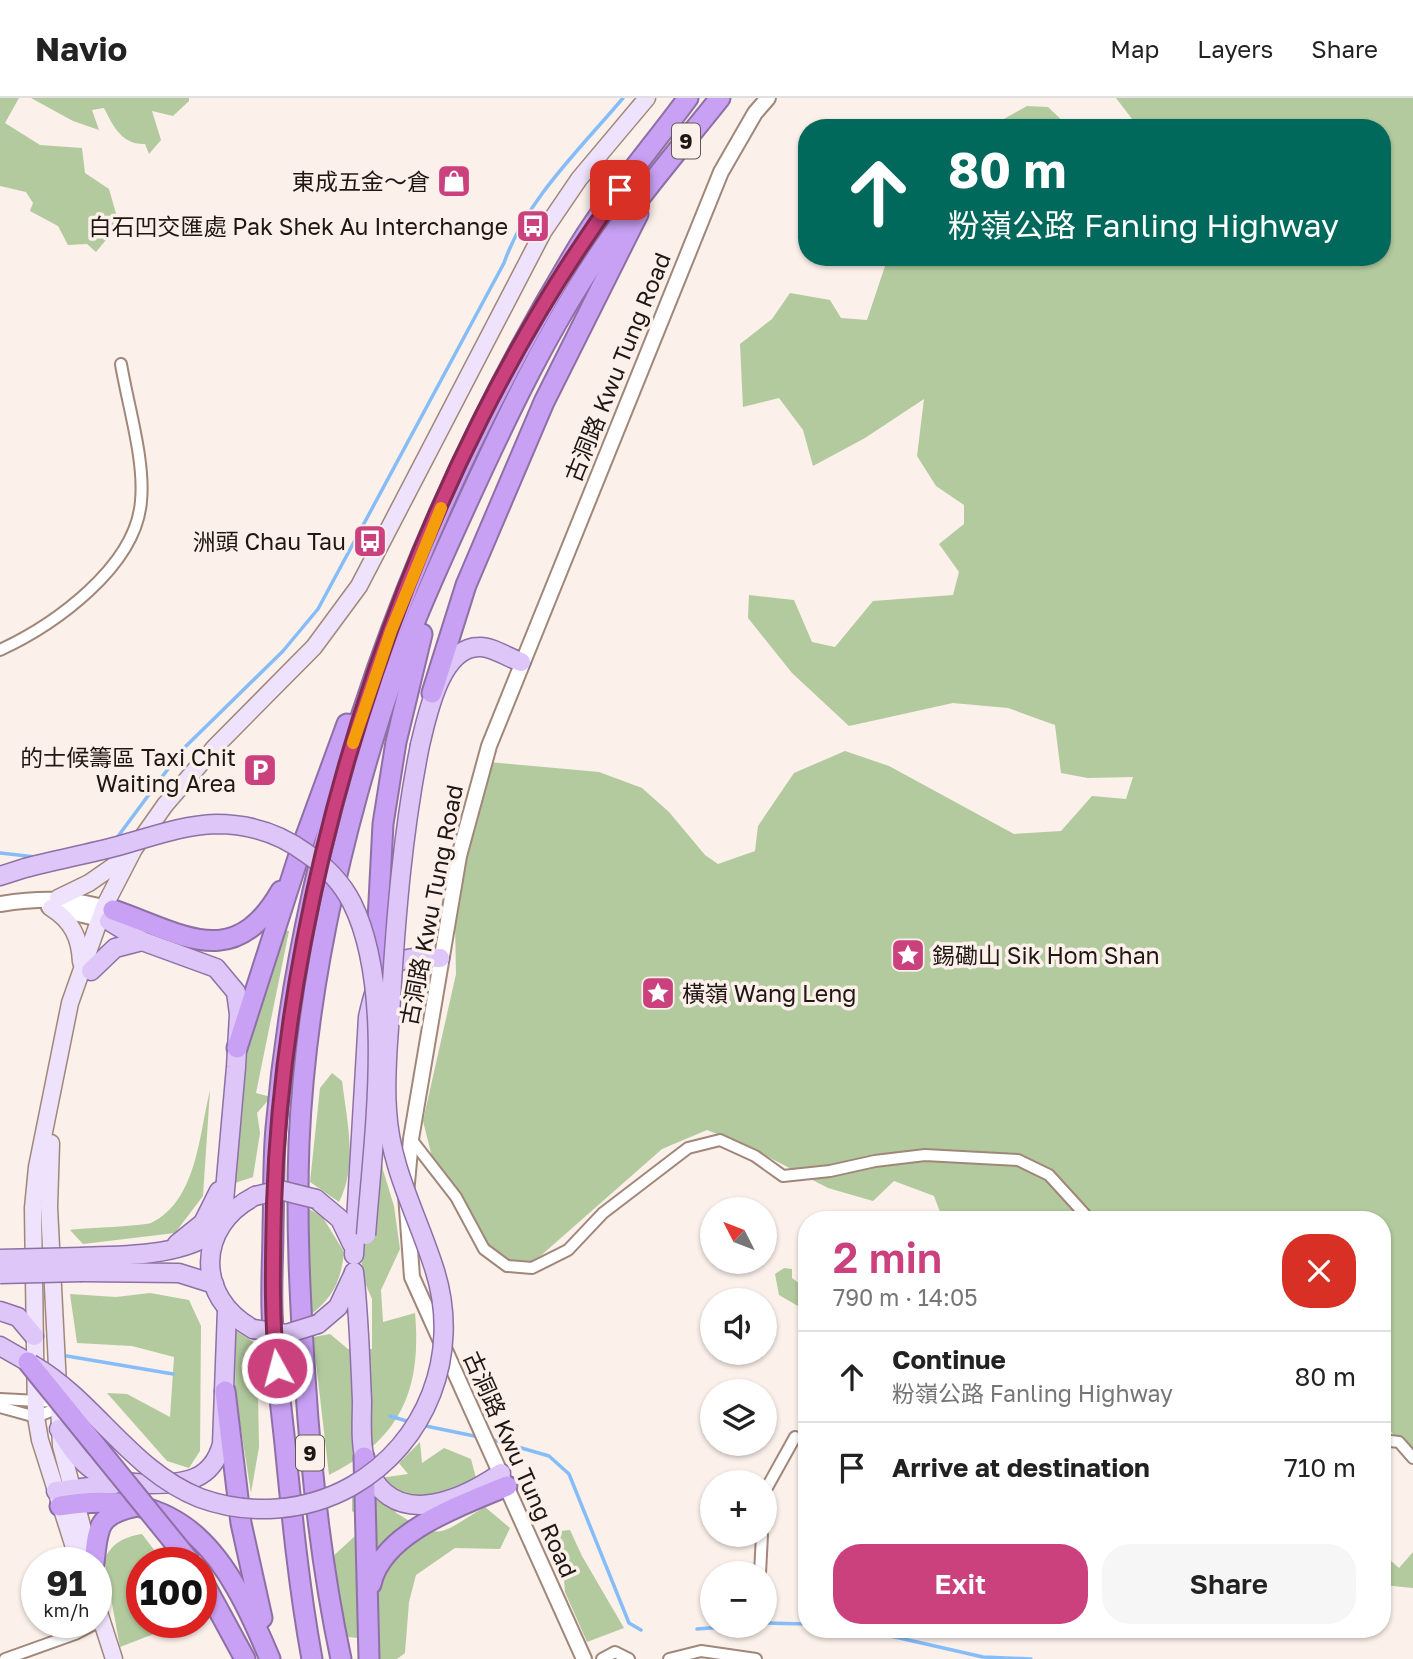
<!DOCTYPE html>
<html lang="en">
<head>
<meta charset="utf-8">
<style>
  body { margin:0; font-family:"Golos Text","Noto Sans SC",sans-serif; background:#f6f6f6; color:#222; height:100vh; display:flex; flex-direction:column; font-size:26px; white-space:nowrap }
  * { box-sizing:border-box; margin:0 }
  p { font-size:23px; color:#767676 }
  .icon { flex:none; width:38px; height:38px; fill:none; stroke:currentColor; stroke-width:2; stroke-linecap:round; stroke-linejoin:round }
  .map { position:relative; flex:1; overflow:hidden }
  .drawer { position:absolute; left:798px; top:1113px; width:593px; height:427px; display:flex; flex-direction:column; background:#fff; border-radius:28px; box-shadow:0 2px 5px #0004 }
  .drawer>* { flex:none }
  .banner { position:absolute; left:798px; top:21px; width:593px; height:147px; border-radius:28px; box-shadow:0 2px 5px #0004; background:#00695c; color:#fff; overflow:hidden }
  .needle { width:46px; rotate:312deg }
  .fabs { position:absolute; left:700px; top:1099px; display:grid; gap:14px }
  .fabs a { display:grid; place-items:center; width:77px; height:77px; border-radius:50%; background:#fff; box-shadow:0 2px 5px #0004; font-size:35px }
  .speed { position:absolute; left:21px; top:1449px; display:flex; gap:14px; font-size:35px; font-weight:700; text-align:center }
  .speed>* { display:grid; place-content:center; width:91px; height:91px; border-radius:50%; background:#fff; box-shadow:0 2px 5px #0004; line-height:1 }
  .speed small { font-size:18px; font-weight:400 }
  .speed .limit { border:10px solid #d22; background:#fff; color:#111 }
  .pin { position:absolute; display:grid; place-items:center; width:60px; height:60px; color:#fff; margin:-30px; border-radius:14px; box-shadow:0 4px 10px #0006 }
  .me { position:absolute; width:77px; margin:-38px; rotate:353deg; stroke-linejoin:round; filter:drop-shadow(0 0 5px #0008) }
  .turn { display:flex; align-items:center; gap:24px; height:147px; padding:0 35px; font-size:32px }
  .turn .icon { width:91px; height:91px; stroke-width:2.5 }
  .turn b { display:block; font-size:49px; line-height:60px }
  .round { display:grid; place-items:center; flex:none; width:74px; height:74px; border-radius:28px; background:#f6f6f6 }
  .summary { display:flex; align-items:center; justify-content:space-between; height:119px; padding:0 35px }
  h1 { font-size:42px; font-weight:600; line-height:52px; color:#ca417e }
  .cta { display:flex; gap:14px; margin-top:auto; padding:14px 35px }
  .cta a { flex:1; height:80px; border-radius:28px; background:#ca417e; color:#fff; font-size:28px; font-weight:600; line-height:80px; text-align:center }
  .cta a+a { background:#f6f6f6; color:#222 }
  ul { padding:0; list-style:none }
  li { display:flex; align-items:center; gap:21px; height:91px; padding:0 35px; border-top:2px solid #e0e0e0 }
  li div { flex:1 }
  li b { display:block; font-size:26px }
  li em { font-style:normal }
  header { display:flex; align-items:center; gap:42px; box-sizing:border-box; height:98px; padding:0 35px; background:#fff; border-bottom:2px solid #e0e0e0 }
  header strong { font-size:33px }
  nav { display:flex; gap:38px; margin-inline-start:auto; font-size:24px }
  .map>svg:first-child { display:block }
  .green { fill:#b2ca9e }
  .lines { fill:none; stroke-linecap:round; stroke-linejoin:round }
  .stream { stroke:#86bdf8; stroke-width:3.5 }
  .minor-casing { stroke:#a08779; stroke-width:14 }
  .tertiary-casing { stroke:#a08779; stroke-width:18 }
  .secondary-casing { stroke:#a08779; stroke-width:19 }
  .primary-casing { stroke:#8e70a5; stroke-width:21 }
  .motorway-casing { stroke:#8e70a5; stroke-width:23 }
  .minor { stroke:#fff; stroke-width:10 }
  .tertiary { stroke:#fff; stroke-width:14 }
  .secondary { stroke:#eee2fc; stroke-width:16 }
  .primary { stroke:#dec6f8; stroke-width:18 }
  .motorway { stroke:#c8a0f4; stroke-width:19 }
  .primary-bridge-casing { stroke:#8e70a5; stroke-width:21; stroke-linecap:butt }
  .motorway-bridge-casing { stroke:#8e70a5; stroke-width:23; stroke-linecap:butt }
  .primary-bridge { stroke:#dec6f8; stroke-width:18 }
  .motorway-bridge { stroke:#c8a0f4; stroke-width:19 }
  .route-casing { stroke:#832a52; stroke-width:18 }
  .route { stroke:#ca417e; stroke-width:12 }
  .slow { stroke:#f59e0b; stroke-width:12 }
  .labels { text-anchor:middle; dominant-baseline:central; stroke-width:7; stroke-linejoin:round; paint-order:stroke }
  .shield { fill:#fbf0ea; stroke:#625853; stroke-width:2 }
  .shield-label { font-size:21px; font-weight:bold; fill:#211712 }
  .poi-label { font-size:23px; fill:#211712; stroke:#fbf0ea; text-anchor:end }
  .street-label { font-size:23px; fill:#211712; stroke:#fbf0ea }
</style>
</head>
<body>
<header>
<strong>Navio</strong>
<nav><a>Map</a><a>Layers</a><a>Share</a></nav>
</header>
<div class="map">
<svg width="1413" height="1561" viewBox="0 0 1413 1561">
  <rect width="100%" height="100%" fill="#fbf0ea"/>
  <g class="green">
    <polygon points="0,0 19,0 5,25 40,47 82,50 85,75 109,91 119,126 96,154 87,146 68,147 58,128 30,113 33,105 26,94 0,88"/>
    <path d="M 31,0 L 189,0 L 189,3 L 173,18 L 152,13 L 161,42 L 149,56 L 145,46 C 122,47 113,28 104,10 L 92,12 L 99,32 L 73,23 Z"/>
    <polygon points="1116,0 1413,0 1413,1355 1389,1332 1383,1332 1382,1122 943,1122 934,1098 894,1083 873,1103 828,1090 745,1047 707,1032 662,1051 537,1161 512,1170 470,1131 436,1075 423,1023 456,876 455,823 470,718 489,664 599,674 642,690 669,714 705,757 718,766 755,753 758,728 794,675 845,653 889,668 1014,736 1061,733 1092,698 1126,701 1133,679 1088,680 1061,675 1055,627 1008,610 953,605 849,628 792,575 748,520 749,497 794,502 812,544 835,549 873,503 953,497 959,474 939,446 964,426 964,407 936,388 917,358 924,301 865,340 813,368 803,332 779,300 743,309 740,246 772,221 790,195 830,202 841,220 867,222 888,159 1382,159 1382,30 1139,30"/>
    <polygon points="1027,8 1048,9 1070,30 988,30"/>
    <polygon points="267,827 289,833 256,995 271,999 257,1015 260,1035 253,1079 235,1085 245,964"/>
    <path d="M 332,975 L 342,983 C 347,1023 358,1068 339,1104 L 310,1084 L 320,990 Z"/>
    <path d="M 210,992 L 203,1098 L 175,1135 L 83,1146 L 70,1132 C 83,1130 144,1128 151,1125 C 197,1103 199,1037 210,992 Z"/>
    <path d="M 379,1043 L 383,1072 L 394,1108 L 400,1151 L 381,1192 L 383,1224 L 415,1215 C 422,1292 400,1342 329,1377 L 313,1239 L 330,1236 L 348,1251 L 372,1251 L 372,1201 L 362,1178 L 361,1137 Z"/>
    <path d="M 307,1110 L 322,1118 L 344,1154 C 341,1183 333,1200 309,1218 Z"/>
    <polygon points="784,1170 792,1171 792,1180 807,1191 803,1211 779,1197 775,1176"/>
    <polygon points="150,1195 189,1202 201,1228 200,1353 189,1370 167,1363 107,1295 127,1296 170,1319 174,1259 132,1248 77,1245 70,1196 116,1199"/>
    <polygon points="236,1233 257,1246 259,1349 251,1395 235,1293"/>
    <path d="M 420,1344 L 422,1365 L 444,1350 L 471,1361 L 476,1380 L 395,1414 C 443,1445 438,1436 485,1409 L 510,1430 L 500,1451 L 455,1450 L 416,1477 L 409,1504 L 405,1555 L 397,1561 L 372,1561 L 358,1540 L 348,1539 L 339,1514 L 331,1460 L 354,1439 L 375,1432 L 352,1413 L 352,1396 L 373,1408 L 373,1399 L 380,1380 L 408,1376 L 399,1365 Z"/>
    <polygon points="570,1432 582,1458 624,1530 587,1544 565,1494 560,1433"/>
    <path d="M 142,1436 L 164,1465 L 142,1465 L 142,1524 L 185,1524 L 120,1549 L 104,1462 C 112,1445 124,1439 142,1436 Z"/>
    <polygon points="1413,1454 1413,1490 1383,1487 1383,1456 1399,1470"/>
  </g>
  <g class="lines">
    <g class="stream">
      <path d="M 116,741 L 182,652 L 283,553 L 318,511 L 504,165 C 526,102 580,51 623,0"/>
      <polyline points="0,755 36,759"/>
      <polyline points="61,1257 173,1276"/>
      <polyline points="390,1318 410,1324"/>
      <polyline points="421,1327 479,1339"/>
      <polyline points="490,1341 549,1358 569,1376 629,1525 641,1532"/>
      <polyline points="765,1525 807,1526"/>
      <polyline points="697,1531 736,1528"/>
      <polyline points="860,1531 983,1559 1031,1561"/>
    </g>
    <g class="minor-casing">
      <g id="minor">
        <path d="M 0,552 C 54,527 136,469 141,403 C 145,362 128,308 121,266"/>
        <polyline points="411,1041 456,1099 484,1151 507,1168 532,1170 568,1152 603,1115 688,1050 720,1042 755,1058 783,1078 830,1073 875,1063 925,1057 1018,1062 1049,1077 1090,1122"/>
        <polyline points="0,1301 58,1304"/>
        <polyline points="0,1309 36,1319 58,1310"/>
        <polyline points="1382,1342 1399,1344 1413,1360"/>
        <polyline points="765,1393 795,1339"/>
        <polyline points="760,1475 762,1437"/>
        <polyline points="5,1561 75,1536 100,1523"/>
        <polyline points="602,1561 615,1554 629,1561"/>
        <polyline points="669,1561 701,1553 756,1561"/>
      </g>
    </g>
    <g class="tertiary-casing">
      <g id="tertiary">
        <path d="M 0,806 C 38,800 75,799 112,812"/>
        <polyline points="49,809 108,823"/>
        <polyline points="584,1561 412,1179 406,1096 411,1041 459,758 489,648 721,74 755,15 768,0"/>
      </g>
    </g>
    <g class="secondary-casing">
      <g id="secondary">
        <polyline points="58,800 89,785 125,760"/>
        <path d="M 51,810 C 72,823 80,840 81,864"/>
        <polyline points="51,1045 49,1109 61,1348 91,1462"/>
        <polyline points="79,1465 40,1342 36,1319 33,1110 37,1069 70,905 104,809 134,751 165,707 215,649 314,549 359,488 543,134 579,81 647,0"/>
        <polyline points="96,1505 114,1561"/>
      </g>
    </g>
    <g class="primary-casing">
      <g id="primary">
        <path d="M 420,647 C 427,619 440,549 479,549 C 491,548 509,560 521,564"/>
        <polyline points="0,778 25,770"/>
        <polyline points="109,823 142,843 216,870 236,894 239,916 236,969 222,1126"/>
        <polyline points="91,873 115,850 142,843"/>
        <polyline points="316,1101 340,1121 352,1146"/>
        <polyline points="177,1146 203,1125 219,1093"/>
        <path d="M 354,1157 L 368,919 C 379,869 388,857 440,860"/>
        <path d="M 82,1159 C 126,1157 180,1159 218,1132"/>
        <polyline points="82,1174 179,1175 214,1186"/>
        <path d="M 354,1174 C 359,1217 360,1259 362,1303 C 362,1321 360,1344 365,1362 C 387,1433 456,1406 501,1375"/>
        <polyline points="0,1213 18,1219 34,1238"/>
        <polyline points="318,1226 338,1209 353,1177"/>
        <path d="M 253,1231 C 195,1199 196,1128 255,1098"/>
        <polyline points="0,1248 28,1264"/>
        <path d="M 59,1331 C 69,1346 78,1362 93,1372 C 111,1384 129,1385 150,1386 C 184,1386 212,1383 222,1346 L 227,1212"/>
        <polyline points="56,1393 115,1386"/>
      </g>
    </g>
    <g class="motorway-casing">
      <g id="motorway">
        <polyline points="432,595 466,487 544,304 638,116"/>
        <path d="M 113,812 C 183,836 234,875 281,793"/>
        <polyline points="375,880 383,726 396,644 422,536"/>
        <polyline points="237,950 299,757 347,626"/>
        <polyline points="225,1293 241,1425 262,1520"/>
        <polyline points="364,1359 369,1561"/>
        <path d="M 60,1408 C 186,1387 227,1458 270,1561"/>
        <path d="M 94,1465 C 98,1432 96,1417 133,1409"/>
        <polyline points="201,1480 245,1561"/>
        <path d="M 371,1486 C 382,1434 462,1407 507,1388"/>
        <path d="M 312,1561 C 299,1490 292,1418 285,1346 C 281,1308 276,1269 273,1230 C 270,1198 273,1163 273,1130 C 274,1097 273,1063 276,1030 C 303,717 417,415 579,148 C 611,96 652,49 688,0"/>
        <path d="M 341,1561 C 321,1468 311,1374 305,1279 C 300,1201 296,1124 299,1045 C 305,902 337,756 380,619 C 403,545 436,473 468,403 C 507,318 549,229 602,152 C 638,99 680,50 720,0"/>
      </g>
    </g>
    <use href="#minor" class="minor"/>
    <use href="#tertiary" class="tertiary"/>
    <use href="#secondary" class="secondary"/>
    <use href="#primary" class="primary"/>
    <use href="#motorway" class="motorway"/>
    <g class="primary-bridge-casing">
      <g id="primary-bridge">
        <path d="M 25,770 C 56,762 87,756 118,748 C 151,739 182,727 216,726 C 249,726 279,735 306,755 C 324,767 342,785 352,805 C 395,891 373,1042 366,1137"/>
        <polyline points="255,1098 280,1092 316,1101"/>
        <polyline points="0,1161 82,1159"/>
        <polyline points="0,1176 82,1174"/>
        <polyline points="253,1231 286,1236 318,1226"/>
        <path d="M 33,1267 C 95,1303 131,1373 200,1400 C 249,1418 306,1414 352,1388 C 427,1345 461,1256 435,1173 C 418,1118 390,1070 387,1012 C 384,975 389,938 391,901 C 396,816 403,732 420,647"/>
      </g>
    </g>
    <g class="motorway-bridge-casing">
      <polyline id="motorway-bridge" points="28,1264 191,1465"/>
    </g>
    <use href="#primary-bridge" class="primary-bridge"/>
    <use href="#motorway-bridge" class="motorway-bridge"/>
  </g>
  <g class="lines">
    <g class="route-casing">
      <path id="route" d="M 277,1270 C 271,1215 273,1161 274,1107 C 284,767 418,366 620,92"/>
    </g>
    <use href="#route" class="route"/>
    <polyline class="slow" points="353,645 391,533 441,410"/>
  </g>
  <defs>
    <g id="shop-square" transform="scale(1.75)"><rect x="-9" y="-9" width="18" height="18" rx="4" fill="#ca417e" stroke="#fbf0ea"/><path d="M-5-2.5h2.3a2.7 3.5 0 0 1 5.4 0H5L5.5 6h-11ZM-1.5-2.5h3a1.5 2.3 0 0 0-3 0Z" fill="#fff"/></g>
    <g id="bus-square" transform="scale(1.75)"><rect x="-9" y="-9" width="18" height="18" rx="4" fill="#ca417e" stroke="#fbf0ea"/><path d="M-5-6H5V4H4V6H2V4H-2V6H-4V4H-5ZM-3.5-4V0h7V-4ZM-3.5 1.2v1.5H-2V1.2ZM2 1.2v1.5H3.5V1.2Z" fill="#fff"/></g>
    <g id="parking-square" transform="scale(1.75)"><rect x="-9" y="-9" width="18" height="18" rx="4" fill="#ca417e" stroke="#fbf0ea"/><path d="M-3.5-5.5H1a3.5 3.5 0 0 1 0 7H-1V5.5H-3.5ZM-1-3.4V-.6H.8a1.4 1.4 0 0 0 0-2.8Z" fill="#fff"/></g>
    <g id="sight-square" transform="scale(1.75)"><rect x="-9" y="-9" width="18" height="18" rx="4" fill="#ca417e" stroke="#fbf0ea"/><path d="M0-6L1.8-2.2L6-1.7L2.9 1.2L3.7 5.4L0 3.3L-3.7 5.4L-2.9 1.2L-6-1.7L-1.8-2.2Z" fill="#fff"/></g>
  </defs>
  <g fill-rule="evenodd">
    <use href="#shop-square" x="454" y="83"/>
    <use href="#bus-square" x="533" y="128"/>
    <use href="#bus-square" x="370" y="443"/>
    <use href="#parking-square" x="260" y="672"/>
    <use href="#sight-square" x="908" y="857"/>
    <use href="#sight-square" x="658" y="895"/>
  </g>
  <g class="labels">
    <g class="shield">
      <rect x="672" y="25.5" width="28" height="35" rx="5"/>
      <rect x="296" y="1337.5" width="28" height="35" rx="5"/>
    </g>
    <g class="shield-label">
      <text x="686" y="43">9</text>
      <text x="310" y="1355">9</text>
    </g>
    <g class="poi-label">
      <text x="430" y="83">東成五金～倉</text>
      <text x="508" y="128">白石凹交匯處 Pak Shek Au Interchange</text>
      <text x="346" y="443">洲頭 Chau Tau</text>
      <text x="236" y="659">的士候籌區 Taxi Chit<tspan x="236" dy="26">Waiting Area</tspan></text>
      <text x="932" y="857" text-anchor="start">錫磡山 Sik Hom Shan</text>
      <text x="682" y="895" text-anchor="start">橫嶺 Wang Leng</text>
    </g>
    <g class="street-label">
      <text transform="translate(617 269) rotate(-68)">古洞路 Kwu Tung Road</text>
      <text transform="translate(431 807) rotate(-79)">古洞路 Kwu Tung Road</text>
      <text transform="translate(521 1366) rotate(66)">古洞路 Kwu Tung Road</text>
    </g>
  </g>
</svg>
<div class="fabs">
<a><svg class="needle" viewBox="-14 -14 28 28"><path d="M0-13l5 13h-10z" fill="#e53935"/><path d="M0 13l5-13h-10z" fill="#767676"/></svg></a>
<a><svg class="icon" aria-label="sound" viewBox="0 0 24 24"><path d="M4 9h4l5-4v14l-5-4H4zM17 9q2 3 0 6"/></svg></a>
<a><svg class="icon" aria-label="layers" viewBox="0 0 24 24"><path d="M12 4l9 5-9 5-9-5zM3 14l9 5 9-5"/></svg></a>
<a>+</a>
<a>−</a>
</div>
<div class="speed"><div>91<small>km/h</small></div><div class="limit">100</div></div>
<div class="pin" style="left:620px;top:92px;background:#d93025"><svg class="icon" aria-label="arrive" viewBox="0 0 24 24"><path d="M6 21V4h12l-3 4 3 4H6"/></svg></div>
<svg class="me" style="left:277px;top:1270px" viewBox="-20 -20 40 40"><circle r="17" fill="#ca417e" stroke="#fff" stroke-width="3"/><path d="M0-11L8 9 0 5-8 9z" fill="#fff"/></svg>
<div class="banner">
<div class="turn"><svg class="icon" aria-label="ahead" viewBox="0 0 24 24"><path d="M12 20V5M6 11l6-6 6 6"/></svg><div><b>80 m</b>粉嶺公路 Fanling Highway</div></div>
</div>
<section class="drawer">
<div class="summary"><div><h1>2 min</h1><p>790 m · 14:05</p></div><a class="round" style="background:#d93025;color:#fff"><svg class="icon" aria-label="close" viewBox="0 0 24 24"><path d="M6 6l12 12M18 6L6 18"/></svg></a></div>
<ul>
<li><svg class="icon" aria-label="ahead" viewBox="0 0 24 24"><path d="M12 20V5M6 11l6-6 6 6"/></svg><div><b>Continue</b><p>粉嶺公路 Fanling Highway</p></div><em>80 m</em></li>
<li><svg class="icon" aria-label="arrive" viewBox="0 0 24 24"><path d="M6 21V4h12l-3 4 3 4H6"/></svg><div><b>Arrive at destination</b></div><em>710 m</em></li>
</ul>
<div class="cta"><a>Exit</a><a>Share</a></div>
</section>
</div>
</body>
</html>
